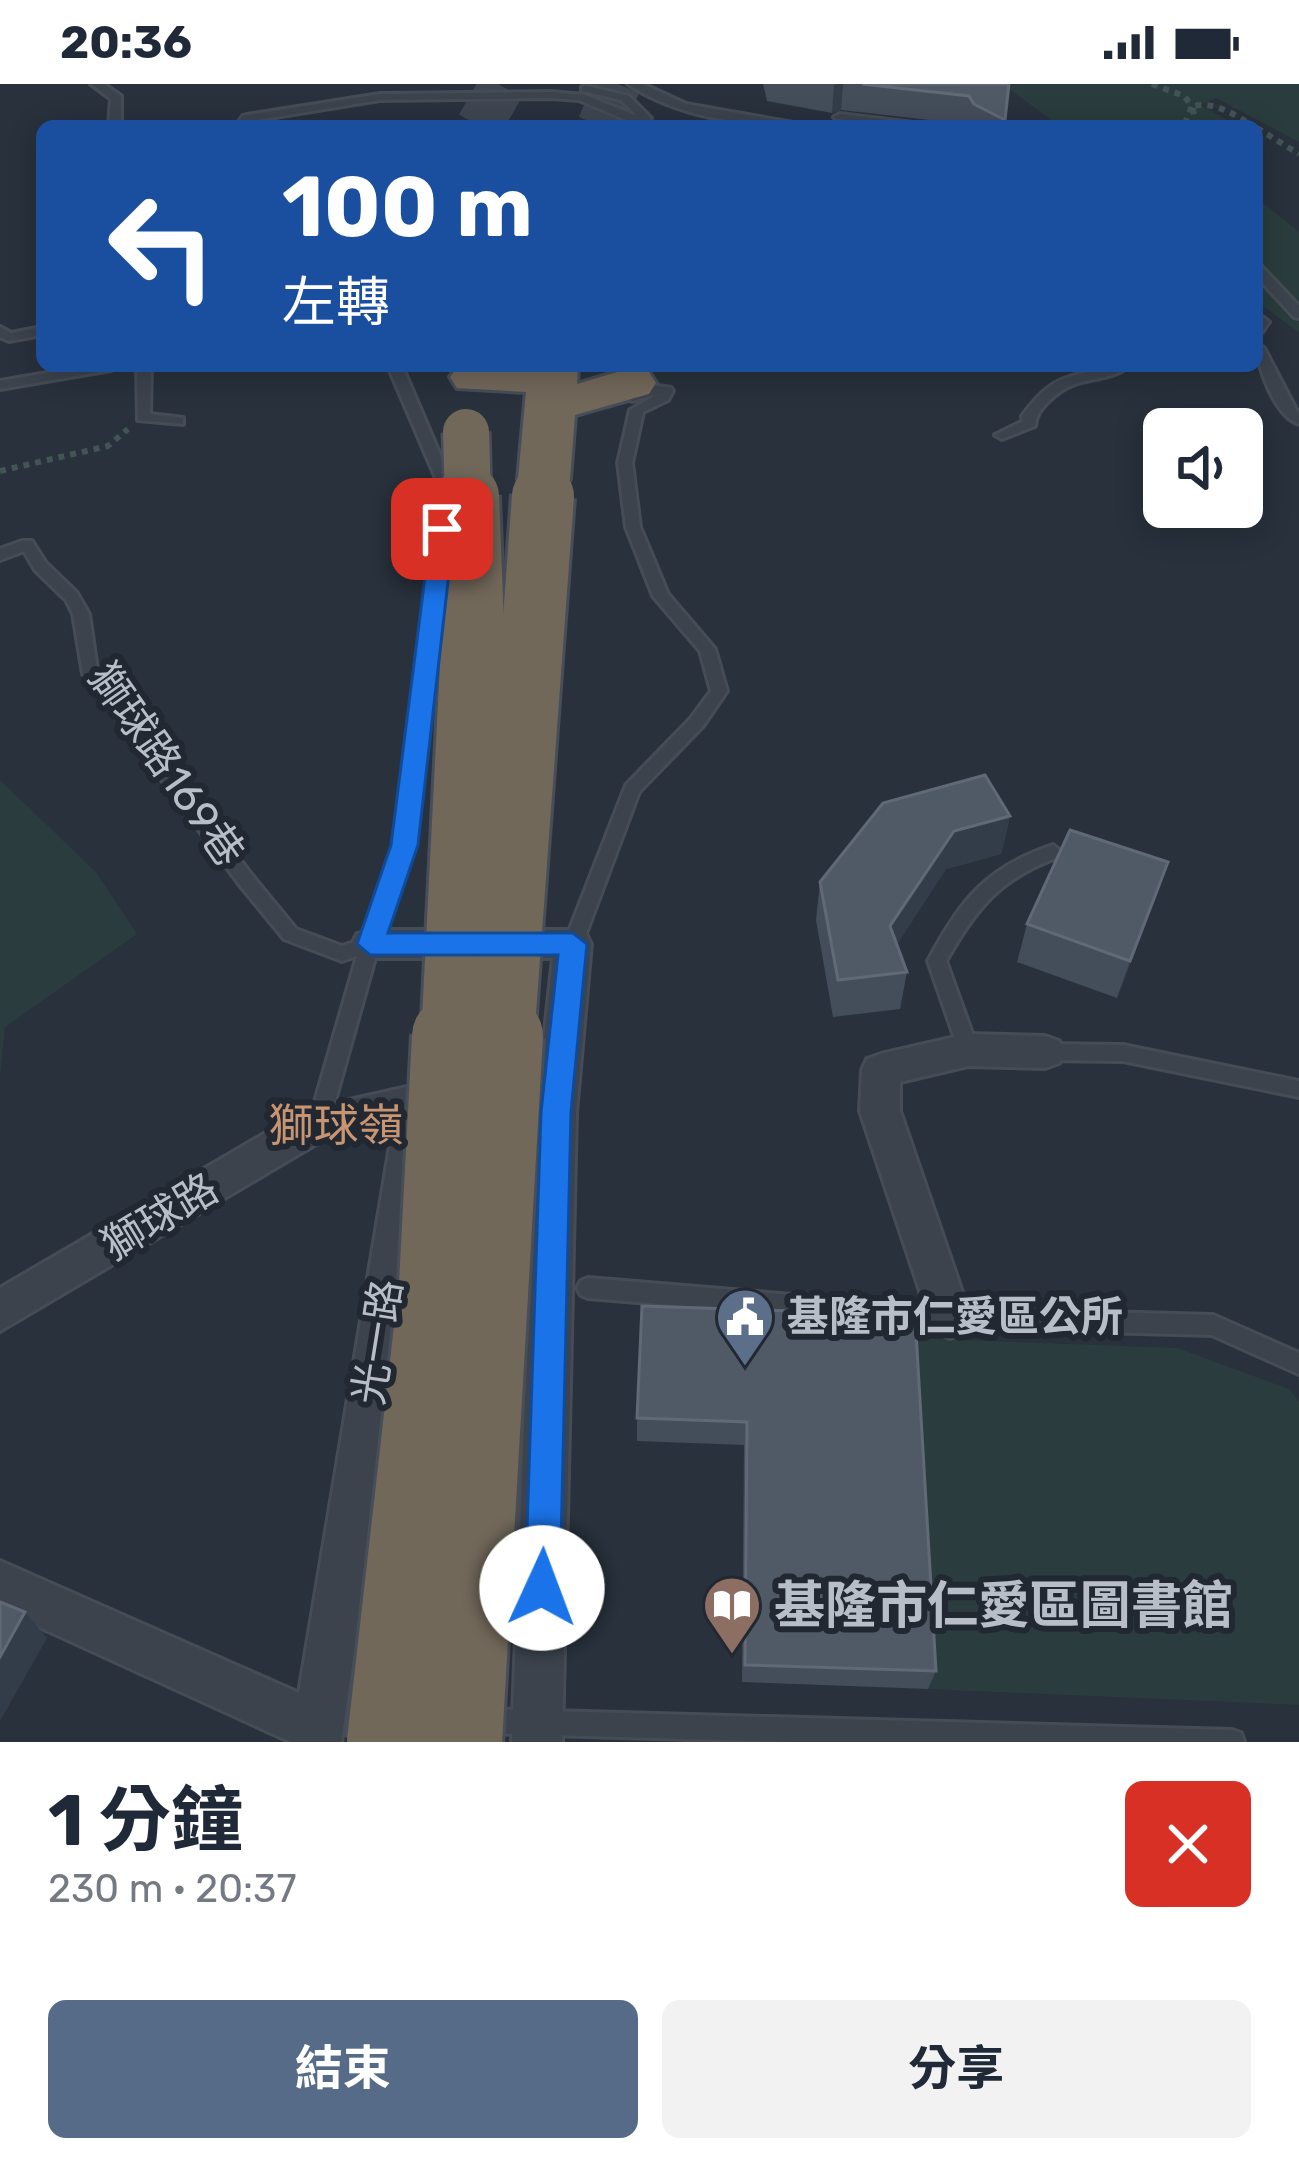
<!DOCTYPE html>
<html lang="zh-TW">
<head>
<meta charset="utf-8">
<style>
  body { margin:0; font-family:Rubik,"Noto Sans TC",sans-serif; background:#f2f2f3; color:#1f2937; height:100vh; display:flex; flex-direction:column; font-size:45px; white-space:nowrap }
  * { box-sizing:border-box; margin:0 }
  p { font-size:39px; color:#747a83 }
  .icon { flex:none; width:66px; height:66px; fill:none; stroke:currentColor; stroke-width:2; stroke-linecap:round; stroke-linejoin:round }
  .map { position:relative; height:1658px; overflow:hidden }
  .panel { display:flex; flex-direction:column; background:#fff; flex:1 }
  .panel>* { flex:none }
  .top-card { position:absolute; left:36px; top:36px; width:1227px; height:252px; border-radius:18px; box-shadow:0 6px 30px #0003; background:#1a4fa0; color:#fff; overflow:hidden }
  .tools { position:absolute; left:1143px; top:324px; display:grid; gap:24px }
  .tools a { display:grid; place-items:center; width:120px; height:120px; border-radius:18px; background:#fff; box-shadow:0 6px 30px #0003; font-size:60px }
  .pin { position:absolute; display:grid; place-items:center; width:102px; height:102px; color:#fff; margin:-51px; border-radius:24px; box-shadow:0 6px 18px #0006 }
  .me { position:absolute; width:132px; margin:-66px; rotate:2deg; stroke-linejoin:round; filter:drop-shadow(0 0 9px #0008) }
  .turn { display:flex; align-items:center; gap:42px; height:252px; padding:0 48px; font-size:54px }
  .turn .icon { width:156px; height:156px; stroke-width:2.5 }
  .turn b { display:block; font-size:84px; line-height:102px }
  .round { display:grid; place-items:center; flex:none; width:126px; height:126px; border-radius:18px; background:#f2f2f3 }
  .headline { display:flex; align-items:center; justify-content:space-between; height:204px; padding:0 48px }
  h1 { font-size:72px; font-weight:700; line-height:90px }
  .button { display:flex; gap:24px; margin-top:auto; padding:24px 48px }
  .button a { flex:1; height:138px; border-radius:18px; background:#566b88; color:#fff; font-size:48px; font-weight:700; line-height:138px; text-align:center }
  .button a+a { background:#f2f2f3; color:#1f2937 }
  .status { display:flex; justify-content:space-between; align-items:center; height:84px; padding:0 60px; background:#fff; direction:ltr }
  .status svg { height:33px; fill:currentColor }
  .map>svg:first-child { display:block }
  .green { fill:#2a3c3d }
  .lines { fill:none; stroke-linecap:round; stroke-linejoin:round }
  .highway-tunnel { stroke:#3e4651; stroke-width:46; stroke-dasharray:46 24; stroke-linecap:butt }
  .lane-casing { stroke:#454c56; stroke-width:6 }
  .street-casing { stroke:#454c56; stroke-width:6 }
  .highway-casing { stroke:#474e58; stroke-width:6 }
  .path { stroke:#435455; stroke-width:6; stroke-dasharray:6 6; stroke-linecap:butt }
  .lane { fill:#3c434d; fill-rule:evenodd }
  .street { fill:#3c434d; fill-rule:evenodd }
  .highway { fill:#72685a; fill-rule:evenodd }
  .highway-bridge-far2-casing { stroke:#474e58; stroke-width:51; stroke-linecap:butt }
  .highway-bridge-far1-casing { stroke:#474e58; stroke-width:68; stroke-linecap:butt }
  .highway-bridge-casing { stroke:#474e58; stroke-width:86; stroke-linecap:butt }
  .highway-bridge-far2 { stroke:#72685a; stroke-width:46 }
  .highway-bridge-far1 { stroke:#72685a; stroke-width:62 }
  .highway-bridge { stroke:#72685a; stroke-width:80 }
  .wall { fill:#444d5a }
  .shaded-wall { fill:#333d49 }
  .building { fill:#505a66; stroke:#606975; stroke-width:3 }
  .route { fill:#1a73e8; stroke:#114b97; stroke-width:3 }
  .labels { text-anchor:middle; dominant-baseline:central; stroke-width:12; stroke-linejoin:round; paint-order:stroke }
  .street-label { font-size:42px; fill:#b8bec8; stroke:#212832 }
  .poi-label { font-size:42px; font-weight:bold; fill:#b8bec8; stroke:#212832; text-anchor:start }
  .neighbourhood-label { font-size:45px; fill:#c89572; stroke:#212832 }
  .near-poi-label { font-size:51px; font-weight:bold; fill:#b8bec8; stroke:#212832; text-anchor:start }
</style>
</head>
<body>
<div class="status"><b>20:36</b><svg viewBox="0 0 49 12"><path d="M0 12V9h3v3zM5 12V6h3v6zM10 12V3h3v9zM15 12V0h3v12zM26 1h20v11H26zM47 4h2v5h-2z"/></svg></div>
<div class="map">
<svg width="1299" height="1658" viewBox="0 0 1299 1658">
  <rect width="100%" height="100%" fill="#28313c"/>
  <g class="green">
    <polygon points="1002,0 1299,0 1299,58 1216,14 1200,21 1238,42 1060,42"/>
    <polygon points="1257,114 1299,148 1299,249 1257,217"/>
    <polygon points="0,696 96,788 137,850 5,943 0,993"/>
    <polygon points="909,1254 1178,1264 1289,1305 1299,1317 1299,1621 928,1605"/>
  </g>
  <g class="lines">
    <g class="highway-tunnel">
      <polyline points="479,42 503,0"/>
      <polyline points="600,42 618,0"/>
    </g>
    <g class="lane-casing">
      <g id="lane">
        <polygon points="91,0 104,0 121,12 121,42 109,42 111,15"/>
        <path d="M 628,0 L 643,0 L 686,20 L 793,39 L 799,42 C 742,42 676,32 628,0 Z"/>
        <polygon points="586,2 629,12 651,34 648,37 656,42 640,42 579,16 551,14 380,16 251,37 248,42 236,42 243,32 247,31 380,10 551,8 585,11 637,32 621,16 582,7 582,3"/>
        <polygon points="840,30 913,39 919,42 885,42 836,35 834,33"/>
        <polygon points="1257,181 1261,182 1299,222 1299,234 1294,233 1257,193"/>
        <polygon points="1257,229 1269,238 1262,248 1257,249"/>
        <polygon points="0,243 11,249 42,243 42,251 9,257 0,253"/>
        <path d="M 1257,260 L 1264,264 L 1299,331 L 1299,340 C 1276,333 1257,284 1257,260 Z"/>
        <polygon points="87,282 118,282 111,286 0,305 0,297"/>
        <polygon points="137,282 151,282 150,330 183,334 183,340 138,336"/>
        <polygon points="388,282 402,282 455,406 451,419 441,419 439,416 441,406"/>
        <path d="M 1112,282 L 1129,282 C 1103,302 1077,288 1049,317 C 1040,326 1036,331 1035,342 L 1002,355 L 995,351 L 1023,337 L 1022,332 C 1054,289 1066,295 1112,282 Z"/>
        <polygon points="651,301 671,304 673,307 668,316 643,328 632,379 640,443 668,510 715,565 727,607 703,642 639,708 582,860 579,865 567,865 564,860 626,701 691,634 711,607 700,567 653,512 626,443 618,379 630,326 658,310 632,317 625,313"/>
        <polygon points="443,439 450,444 414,761 379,860 329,1038 326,1044 319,1046 312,1044 309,1038 357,872 342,877 284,855 239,800 83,590 73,530 66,516 35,486 24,467 0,476 0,465 22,457 32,457 46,479 77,509 89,530 97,585 251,790 296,845 342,862 363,855 396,761 436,444"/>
        <path d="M 1053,761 L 1062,768 L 1059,773 C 1000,794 976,824 946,877 L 978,966 L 975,972 L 968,974 L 961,972 L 928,877 C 960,817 986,783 1053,761 Z"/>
        <polygon points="1045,960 1123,961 1299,997 1299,1013 1123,977 1045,976 1038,974 1035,968 1038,962"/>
        <polygon points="588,1194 950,1224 1213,1231 1299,1269 1299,1290 1212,1251 950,1244 588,1214 581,1211 577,1204 581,1197"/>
        <polygon points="481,1625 1232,1646 1241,1649 1244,1658 790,1658 481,1649 472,1646 469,1637 472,1628"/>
      </g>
    </g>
    <g class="street-casing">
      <g id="street">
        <polygon points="370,846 573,846 586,850 591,860 576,1029 562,1658 512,1658 536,1029 553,874 370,874 357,870 352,860 357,850"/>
        <polygon points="968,950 1045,952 1059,957 1064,968 1059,979 1045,984 968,982 900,998 900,1027 971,1234 965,1248 950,1254 935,1248 929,1234 860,1027 862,986 867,975 881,970"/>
        <polygon points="416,1001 459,1007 465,1019 459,1031 430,1034 341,1658 291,1658 0,1525 0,1477 299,1609 394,1038 328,1053 0,1247 0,1204 305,1026"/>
      </g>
    </g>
    <g class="highway-casing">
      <polygon id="highway" points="459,282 578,282 577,300 631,284 649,288 656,299 649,310 575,331 570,395 563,407 544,411 525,407 518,395 526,308 457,304 450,293"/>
    </g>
    <g class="path">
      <polyline points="1152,0 1184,12 1192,22 1184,42"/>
      <path d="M 1197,42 L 1192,22 C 1216,17 1234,31 1254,42"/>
      <polyline points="1257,44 1299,70"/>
      <polyline points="0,387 108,362 128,345"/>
    </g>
    <use href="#lane" class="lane"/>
    <use href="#street" class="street"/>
    <use href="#highway" class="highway"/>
    <g class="highway-bridge-far2-casing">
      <g id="highway-bridge-far2">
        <polyline points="466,348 468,415"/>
        <polyline points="543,415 544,395"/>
      </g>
    </g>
    <g class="highway-bridge-far1-casing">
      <g id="highway-bridge-far1">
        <polyline points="452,955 473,542 468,412"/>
        <polyline points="503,955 543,412"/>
      </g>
    </g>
    <g class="highway-bridge-casing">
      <g id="highway-bridge">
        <polyline points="387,1658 439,1200 452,952"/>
        <polyline points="462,1658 503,952"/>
      </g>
    </g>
    <use href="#highway-bridge-far2" class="highway-bridge-far2"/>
    <use href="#highway-bridge-far1" class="highway-bridge-far1"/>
    <use href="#highway-bridge" class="highway-bridge"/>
  </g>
  <g class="wall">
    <polygon points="763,0 1009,0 1004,42 966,42 965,40 841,26 832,29 767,17"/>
    <polygon points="1010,732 1001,770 946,785 897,860 907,888 900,925 833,933 816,836 820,798"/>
    <polygon points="1168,778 1117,914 1017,878 1027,840"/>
    <polygon points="915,1231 936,1587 928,1605 742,1598 744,1361 637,1357 637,1334"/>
  </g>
  <g class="shaded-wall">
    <polygon points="838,0 843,0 841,26 832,29 834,1"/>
    <polygon points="1010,732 1001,770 946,785 884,880 890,842 954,747"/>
    <polygon points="1168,778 1155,816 1117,914 1130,877"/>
    <polygon points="25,1528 47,1554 0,1637 0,1573"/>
  </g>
  <g class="building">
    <polygon points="862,0 1009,0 1005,36 974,20 969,12"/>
    <polygon points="985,691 1010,732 954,747 890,842 907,888 838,896 820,798 883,719"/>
    <polygon points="1070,746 1168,778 1130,877 1027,840"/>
    <polygon points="642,1222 915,1231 936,1587 745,1581 747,1338 637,1334"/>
    <polygon points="0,1518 25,1528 0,1573"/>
  </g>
  <polygon class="route" points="442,438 454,445 418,761 388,849 573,849 587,860 571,1028 560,1504 555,1517 542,1522 530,1517 525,1504 541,1028 558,871 370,871 357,860 391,761 431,445"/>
  <defs>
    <g id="civic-pin" transform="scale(3)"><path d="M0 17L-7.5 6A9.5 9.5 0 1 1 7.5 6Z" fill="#5c6f8a" stroke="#212832"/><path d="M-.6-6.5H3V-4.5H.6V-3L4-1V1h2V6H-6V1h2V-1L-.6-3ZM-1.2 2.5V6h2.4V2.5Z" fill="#fff"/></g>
    <g id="library-pin" transform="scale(3)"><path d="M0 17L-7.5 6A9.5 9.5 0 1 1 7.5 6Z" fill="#8d6e63" stroke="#212832"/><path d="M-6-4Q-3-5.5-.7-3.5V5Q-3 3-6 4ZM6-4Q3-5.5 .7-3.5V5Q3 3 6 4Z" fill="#fff"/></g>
  </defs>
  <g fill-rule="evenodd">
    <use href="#civic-pin" x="745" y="1233"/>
    <use href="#library-pin" x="732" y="1521"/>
  </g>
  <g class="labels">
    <g class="street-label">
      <text transform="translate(166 681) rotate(55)">獅球路169巷</text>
      <text transform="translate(160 1133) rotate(-31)">獅球路</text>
      <text transform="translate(378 1258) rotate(-81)">光一路</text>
    </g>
    <g class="poi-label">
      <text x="787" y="1233">基隆市仁愛區公所</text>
    </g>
    <g class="neighbourhood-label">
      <text x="336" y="1041">獅球嶺</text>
    </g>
    <g class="near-poi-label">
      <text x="774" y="1521">基隆市仁愛區圖書館</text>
    </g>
  </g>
</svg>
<div class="tools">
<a><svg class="icon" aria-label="sound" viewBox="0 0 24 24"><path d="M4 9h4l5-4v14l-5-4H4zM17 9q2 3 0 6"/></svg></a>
</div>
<div class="pin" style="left:442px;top:445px;background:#d93025"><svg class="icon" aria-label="arrive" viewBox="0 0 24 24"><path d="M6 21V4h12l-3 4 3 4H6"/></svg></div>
<svg class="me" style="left:542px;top:1504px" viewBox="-20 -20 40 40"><circle r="19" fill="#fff"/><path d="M0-13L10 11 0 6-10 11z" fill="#1a73e8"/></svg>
<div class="top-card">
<div class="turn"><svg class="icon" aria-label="left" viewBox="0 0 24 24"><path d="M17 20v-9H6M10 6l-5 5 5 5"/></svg><div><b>100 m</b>左轉</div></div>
</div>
</div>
<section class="panel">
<div class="headline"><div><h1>1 分鐘</h1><p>230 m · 20:37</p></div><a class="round" style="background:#d93025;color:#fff"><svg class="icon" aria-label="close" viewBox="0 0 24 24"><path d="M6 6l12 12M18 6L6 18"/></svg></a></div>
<div class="button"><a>結束</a><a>分享</a></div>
</section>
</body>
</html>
